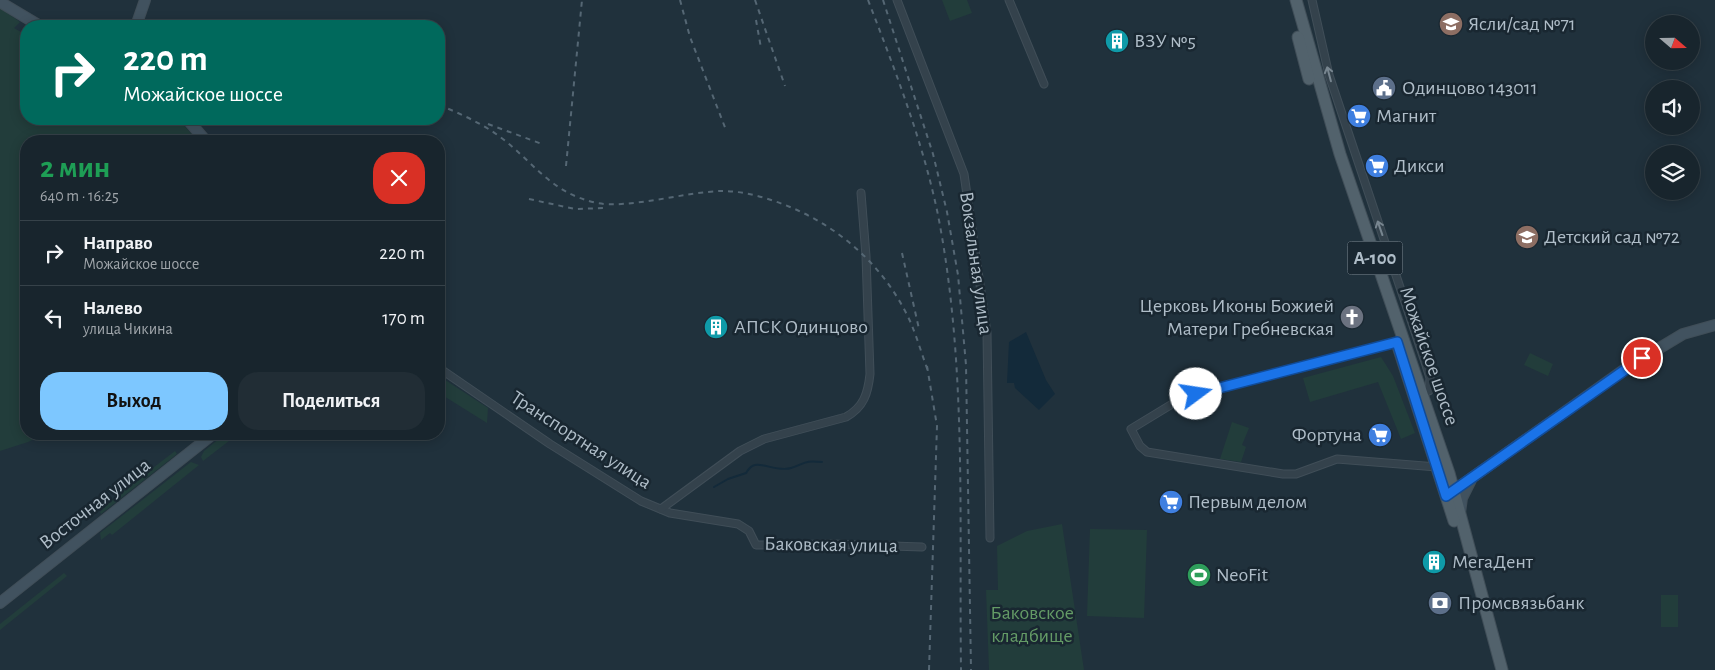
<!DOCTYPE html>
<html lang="ru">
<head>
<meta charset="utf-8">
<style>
  body { margin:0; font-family:"Alegreya Sans",sans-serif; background:#212d35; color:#f1f3f6; height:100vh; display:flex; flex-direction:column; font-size:19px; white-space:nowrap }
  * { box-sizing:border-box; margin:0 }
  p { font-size:16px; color:#9fa5aa }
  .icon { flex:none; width:28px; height:28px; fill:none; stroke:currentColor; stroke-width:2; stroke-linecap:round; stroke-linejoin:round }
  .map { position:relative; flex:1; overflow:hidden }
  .drawer { position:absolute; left:20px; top:135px; width:425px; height:305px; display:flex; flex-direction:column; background:#18252d; border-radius:20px; box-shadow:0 2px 12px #0003,0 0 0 1px #364249 }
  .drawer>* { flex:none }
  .guide { position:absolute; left:20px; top:20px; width:425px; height:105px; border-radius:20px; box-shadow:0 2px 12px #0003,0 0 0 1px #364249; background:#00695c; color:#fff; overflow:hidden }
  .needle { width:32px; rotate:110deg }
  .fabs { position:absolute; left:1645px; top:15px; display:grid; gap:10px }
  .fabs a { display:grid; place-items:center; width:55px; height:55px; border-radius:50%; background:#18252d; box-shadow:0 2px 12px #0003,0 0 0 1px #364249; font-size:25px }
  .pin { position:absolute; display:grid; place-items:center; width:42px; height:42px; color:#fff; margin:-21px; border:2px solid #fff; border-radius:50%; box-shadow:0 1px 5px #0007 }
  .me { position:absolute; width:55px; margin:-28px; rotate:76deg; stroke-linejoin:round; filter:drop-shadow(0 0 4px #0008) }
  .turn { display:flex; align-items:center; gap:18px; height:105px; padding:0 20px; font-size:22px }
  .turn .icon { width:65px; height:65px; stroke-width:2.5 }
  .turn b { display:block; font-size:35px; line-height:42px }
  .round { display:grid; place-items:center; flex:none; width:52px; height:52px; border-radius:20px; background:#212d35 }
  .summary { display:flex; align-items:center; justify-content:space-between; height:85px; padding:0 20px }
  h1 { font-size:30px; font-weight:600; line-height:38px; color:#1e9e55 }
  .cta { display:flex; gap:10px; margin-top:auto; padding:10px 20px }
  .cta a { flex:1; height:58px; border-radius:20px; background:#7dc7ff; color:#111; font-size:20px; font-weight:600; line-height:58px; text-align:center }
  .cta a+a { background:#212d35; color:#f1f3f6 }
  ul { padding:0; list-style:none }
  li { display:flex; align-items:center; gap:15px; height:65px; padding:0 20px; border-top:1px solid #364249 }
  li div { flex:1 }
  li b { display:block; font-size:19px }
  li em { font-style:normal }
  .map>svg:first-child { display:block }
  .green { fill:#223d3b }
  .water { fill:#132a3a }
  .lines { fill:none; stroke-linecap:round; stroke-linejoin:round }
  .stream { stroke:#132a3a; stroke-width:2 }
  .street-casing { stroke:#404e58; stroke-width:9 }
  .secondary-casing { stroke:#404e58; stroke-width:12 }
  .primary-casing { stroke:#404e58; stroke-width:13 }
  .street { stroke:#34424c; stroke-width:7 }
  .secondary { stroke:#41525f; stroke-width:10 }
  .primary { stroke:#52626c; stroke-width:11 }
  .rail { stroke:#556774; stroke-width:2; stroke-dasharray:5 5; stroke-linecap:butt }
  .oneway { stroke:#788690 }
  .route-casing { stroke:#114b97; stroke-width:12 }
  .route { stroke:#1a73e8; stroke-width:9 }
  .labels { text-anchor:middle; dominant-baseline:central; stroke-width:5; stroke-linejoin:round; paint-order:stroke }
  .shield { fill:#192731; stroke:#82909b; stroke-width:1 }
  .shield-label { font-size:19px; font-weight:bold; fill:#afbdc8 }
  .poi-label { font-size:20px; fill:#afbdc8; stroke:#192731; text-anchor:start }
  .street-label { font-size:20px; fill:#afbdc8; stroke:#192731 }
  .park-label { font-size:20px; fill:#649b66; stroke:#192731 }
</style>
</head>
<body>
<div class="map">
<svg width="1715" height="670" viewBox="0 0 1715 670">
  <rect width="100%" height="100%" fill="#20313c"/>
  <g class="green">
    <polygon points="942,0 967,0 972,13 950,21"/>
    <polygon points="0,8 20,22 14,28 26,35 26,119 178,119 198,141 26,141 26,434 33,434 32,440 28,442 0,451"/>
    <polygon points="1530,353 1553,364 1548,376 1524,365"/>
    <polygon points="1381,357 1393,376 1415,433 1401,439 1378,382 1310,402 1303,378"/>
    <polygon points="439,376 488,408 487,423 439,393"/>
    <polygon points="1232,422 1249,428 1242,445 1246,447 1241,462 1220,459"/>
    <polygon points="225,434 238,434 203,461 201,457 204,451"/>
    <polygon points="175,451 177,454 101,514 100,512 114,498"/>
    <polygon points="191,462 199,465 112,535 110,533 101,540 100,533"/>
    <polygon points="1062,524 1084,670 989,670 986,590 998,590 997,546 1027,531"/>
    <polygon points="1090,529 1147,530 1144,618 1087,616"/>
    <polygon points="64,573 67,576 0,630 0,624"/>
    <rect x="1661" y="595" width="17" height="32"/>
  </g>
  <polygon class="water" points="1026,332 1046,380 1055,394 1039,410 1015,388 1014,383 1007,383 1009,342"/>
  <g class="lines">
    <path class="stream" d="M 714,487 L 728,479 L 746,473 C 748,470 750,466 755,465 C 763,463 779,472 791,468 C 806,463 804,460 822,462"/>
    <g class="street-casing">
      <g id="street">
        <polyline points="897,0 964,174 987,333 990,538"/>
        <polyline points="1009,0 1044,84"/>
        <polyline points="1312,0 1329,75 1425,362 1430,378 1429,391 1422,393"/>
        <polyline points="1397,342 1182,398 1131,429 1140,446 1147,452 1283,474 1296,474 1337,459 1437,467"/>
        <polyline points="439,368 550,444 641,501 670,513 738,524 749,531 756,545 832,544 922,547"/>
        <path d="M 661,509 L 740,451 L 764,439 L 846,417 C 864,407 868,393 870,374 L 866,256 L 861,193"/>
      </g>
    </g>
    <g class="secondary-casing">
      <g id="secondary">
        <polyline points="0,2 40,26"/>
        <polyline points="136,26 145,0"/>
        <polyline points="187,119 206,141"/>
        <polyline points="1449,494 1628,367 1683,334 1715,325"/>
        <polyline points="1460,513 1462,498 1471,480"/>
        <polyline points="0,603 213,434"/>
      </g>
    </g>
    <g class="primary-casing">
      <g id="primary">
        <polyline points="1296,0 1340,154 1449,473 1502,670"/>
        <polyline points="1298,37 1309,79"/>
        <polyline points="1398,346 1454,521"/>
      </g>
    </g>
    <use href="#street" class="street"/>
    <use href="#secondary" class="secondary"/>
    <use href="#primary" class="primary"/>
    <g class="rail">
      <polyline points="680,0 690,37 726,130"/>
      <polyline points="755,0 785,86"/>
      <path d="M 868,0 C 895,70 923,142 938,215 C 967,364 959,519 961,670"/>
      <polyline points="883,0 933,154 947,212 958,275 966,365 971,670"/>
      <polyline points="756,20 761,48"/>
      <path d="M 439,105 C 459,113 481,123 499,136 C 534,162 550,193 597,203 C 629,209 685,192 721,191 C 745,191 768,198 790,207 C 843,229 886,269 910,321 C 917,337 922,355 928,371"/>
      <polyline points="488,124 542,144"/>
      <polyline points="566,166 582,0"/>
      <polyline points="529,199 575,209 606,208"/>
      <polyline points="902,253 919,329"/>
      <polyline points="927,366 937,426 929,670"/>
    </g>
  </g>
  <defs><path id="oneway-shaft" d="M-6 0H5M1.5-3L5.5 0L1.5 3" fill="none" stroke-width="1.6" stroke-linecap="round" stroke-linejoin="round" transform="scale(1.25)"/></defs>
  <g class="oneway">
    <use href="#oneway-shaft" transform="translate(1329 74) rotate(-105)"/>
    <use href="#oneway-shaft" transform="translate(1380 228) rotate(-109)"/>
  </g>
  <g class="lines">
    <g class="route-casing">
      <polyline id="route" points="1196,394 1397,342 1446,496 1642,358"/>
    </g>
    <use href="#route" class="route"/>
  </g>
  <defs>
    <g id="school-disc" transform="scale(1.25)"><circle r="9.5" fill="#8d6e63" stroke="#192731"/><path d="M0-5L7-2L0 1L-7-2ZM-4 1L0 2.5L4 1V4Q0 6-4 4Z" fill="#fff"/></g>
    <g id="building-disc" transform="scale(1.25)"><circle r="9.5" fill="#0f9aa8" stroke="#192731"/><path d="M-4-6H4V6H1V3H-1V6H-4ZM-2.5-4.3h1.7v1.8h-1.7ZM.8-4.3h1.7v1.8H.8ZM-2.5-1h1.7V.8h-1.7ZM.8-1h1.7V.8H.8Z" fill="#fff"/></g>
    <g id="civic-disc" transform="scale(1.25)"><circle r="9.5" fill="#5c6f8a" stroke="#192731"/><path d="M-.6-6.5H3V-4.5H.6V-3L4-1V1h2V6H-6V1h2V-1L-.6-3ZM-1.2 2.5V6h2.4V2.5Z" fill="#fff"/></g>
    <g id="supermarket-disc" transform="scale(1.25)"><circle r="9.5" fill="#3f7fe0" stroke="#192731"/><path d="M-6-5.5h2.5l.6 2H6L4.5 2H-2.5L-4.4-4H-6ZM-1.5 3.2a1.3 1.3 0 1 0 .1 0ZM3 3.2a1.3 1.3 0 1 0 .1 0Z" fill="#fff"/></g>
    <g id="church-disc" transform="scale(1.25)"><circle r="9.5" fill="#6b7280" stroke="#192731"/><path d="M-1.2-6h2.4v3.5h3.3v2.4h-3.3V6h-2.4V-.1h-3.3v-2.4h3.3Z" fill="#fff"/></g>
    <g id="stadium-disc" transform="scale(1.25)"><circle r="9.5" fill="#2e9e5b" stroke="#192731"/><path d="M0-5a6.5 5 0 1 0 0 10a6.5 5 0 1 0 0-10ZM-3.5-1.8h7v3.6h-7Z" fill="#fff"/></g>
    <g id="bank-disc" transform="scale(1.25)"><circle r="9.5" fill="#5c6f8a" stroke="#192731"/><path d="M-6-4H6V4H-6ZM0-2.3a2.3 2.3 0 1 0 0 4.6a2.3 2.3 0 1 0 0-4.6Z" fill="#fff"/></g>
  </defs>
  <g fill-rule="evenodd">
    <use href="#school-disc" x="1451" y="24"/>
    <use href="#building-disc" x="1117" y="41"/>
    <use href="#civic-disc" x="1384" y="88"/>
    <use href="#supermarket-disc" x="1359" y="116"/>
    <use href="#supermarket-disc" x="1377" y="166"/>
    <use href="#school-disc" x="1527" y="237"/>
    <use href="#church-disc" x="1352" y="317"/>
    <use href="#building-disc" x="716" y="327"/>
    <use href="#supermarket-disc" x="1380" y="435"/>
    <use href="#supermarket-disc" x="1171" y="502"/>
    <use href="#building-disc" x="1434" y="562"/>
    <use href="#stadium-disc" x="1199" y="575"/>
    <use href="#bank-disc" x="1440" y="603"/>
  </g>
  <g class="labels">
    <rect class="shield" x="1347.5" y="241.5" width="55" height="33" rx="4"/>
    <g class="shield-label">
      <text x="1375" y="258">А-100</text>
    </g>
    <g class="poi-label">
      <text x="1468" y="24">Ясли/сад №71</text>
      <text x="1134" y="41">ВЗУ №5</text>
      <text x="1402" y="88">Одинцово 143011</text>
      <text x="1376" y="116">Магнит</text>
      <text x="1394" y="166">Дикси</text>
      <text x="1544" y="237">Детский сад №72</text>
      <text x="1334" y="306" text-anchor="end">Церковь Иконы Божией<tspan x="1334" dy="23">Матери Гребневская</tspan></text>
      <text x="734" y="327">АПСК Одинцово</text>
      <text x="1362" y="435" text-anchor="end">Фортуна</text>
      <text x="1188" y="502">Первым делом</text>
      <text x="1452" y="562">МегаДент</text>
      <text x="1216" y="575">NeoFit</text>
      <text x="1458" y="603">Промсвязьбанк</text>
    </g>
    <g class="street-label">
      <text transform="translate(976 263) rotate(82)">Вокзальная улица</text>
      <text transform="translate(1429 356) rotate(71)">Можайское шоссе</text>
      <text transform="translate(581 440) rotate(33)">Транспортная улица</text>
      <text transform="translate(95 504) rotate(-38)">Восточная улица</text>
      <text transform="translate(831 545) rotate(1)">Баковская улица</text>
    </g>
    <g class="park-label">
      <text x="1032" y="613">Баковское<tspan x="1032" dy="23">кладбище</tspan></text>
    </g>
  </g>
</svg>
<div class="fabs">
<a><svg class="needle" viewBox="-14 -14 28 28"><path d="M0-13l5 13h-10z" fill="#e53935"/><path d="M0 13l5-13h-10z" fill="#9fa5aa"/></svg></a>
<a><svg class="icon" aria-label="sound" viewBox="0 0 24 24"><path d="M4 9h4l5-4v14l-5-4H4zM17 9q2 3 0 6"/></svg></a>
<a><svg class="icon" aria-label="layers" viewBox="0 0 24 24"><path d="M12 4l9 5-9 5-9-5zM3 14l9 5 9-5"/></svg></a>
</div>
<div class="pin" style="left:1642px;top:358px;background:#d93025"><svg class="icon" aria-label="arrive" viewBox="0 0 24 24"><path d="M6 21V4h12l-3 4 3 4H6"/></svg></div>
<svg class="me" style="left:1196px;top:394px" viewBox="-20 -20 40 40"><circle r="19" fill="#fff"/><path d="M0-13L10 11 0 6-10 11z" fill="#1a73e8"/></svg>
<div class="guide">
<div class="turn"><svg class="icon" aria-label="right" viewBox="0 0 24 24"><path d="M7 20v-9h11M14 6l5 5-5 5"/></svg><div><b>220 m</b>Можайское шоссе</div></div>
</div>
<section class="drawer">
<div class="summary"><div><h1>2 мин</h1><p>640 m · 16:25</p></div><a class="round" style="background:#d93025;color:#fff"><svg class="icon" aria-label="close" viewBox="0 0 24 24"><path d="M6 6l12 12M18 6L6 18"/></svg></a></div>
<ul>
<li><svg class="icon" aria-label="right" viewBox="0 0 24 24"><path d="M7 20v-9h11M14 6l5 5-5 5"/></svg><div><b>Направо</b><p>Можайское шоссе</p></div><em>220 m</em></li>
<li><svg class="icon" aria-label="left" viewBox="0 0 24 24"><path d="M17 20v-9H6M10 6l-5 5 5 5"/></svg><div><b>Налево</b><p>улица Чикина</p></div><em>170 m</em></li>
</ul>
<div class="cta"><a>Выход</a><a>Поделиться</a></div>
</section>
</div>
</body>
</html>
